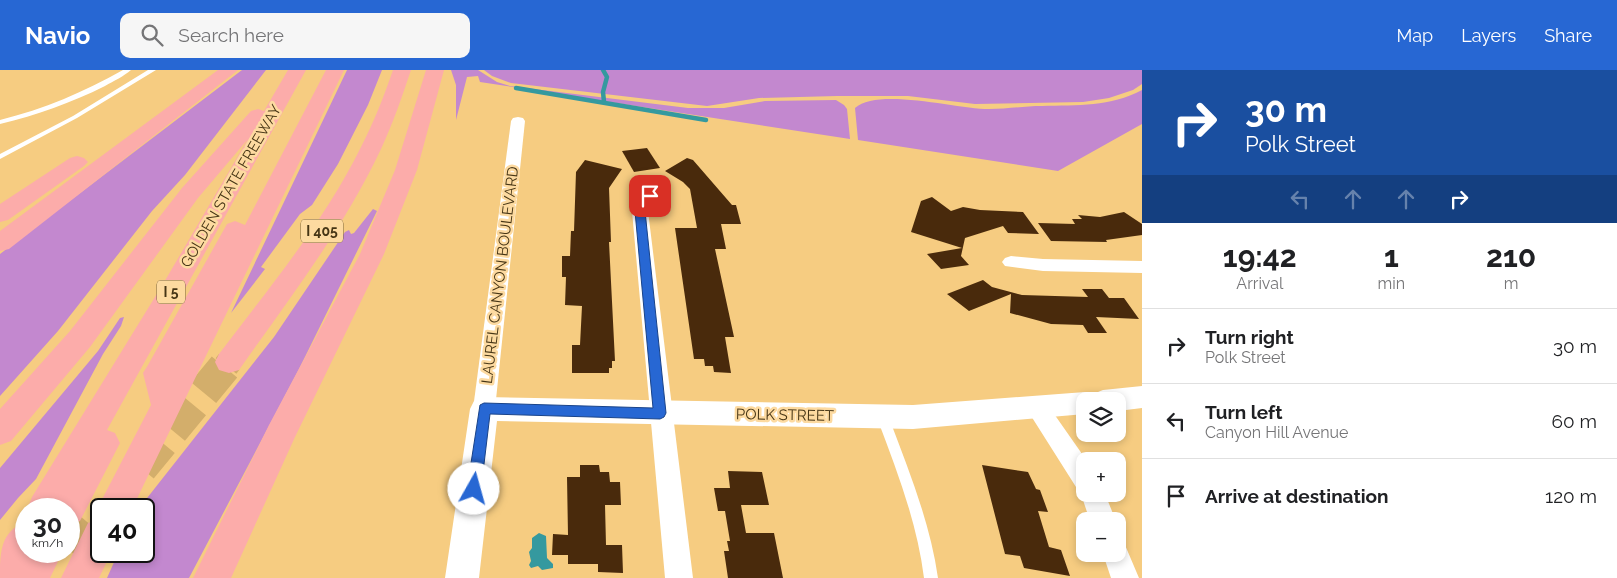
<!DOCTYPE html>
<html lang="en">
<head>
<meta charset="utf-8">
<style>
  body { margin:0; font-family:Raleway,sans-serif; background:#f6f6f6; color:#202124; height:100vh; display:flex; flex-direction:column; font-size:19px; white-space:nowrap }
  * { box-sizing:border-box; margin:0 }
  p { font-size:16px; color:#757577 }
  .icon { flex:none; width:28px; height:28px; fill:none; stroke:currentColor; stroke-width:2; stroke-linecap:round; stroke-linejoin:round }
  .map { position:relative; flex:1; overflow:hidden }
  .drawer { display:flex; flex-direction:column; background:#fff; width:475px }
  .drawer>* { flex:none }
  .banner { background:#1a4fa0; color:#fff; overflow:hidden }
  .fabs { position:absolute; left:1076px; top:322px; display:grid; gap:10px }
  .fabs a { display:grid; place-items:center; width:50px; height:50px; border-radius:10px; background:#fff; box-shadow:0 2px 8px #0003; font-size:25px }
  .speed { position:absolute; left:15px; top:428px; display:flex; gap:10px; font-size:25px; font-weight:700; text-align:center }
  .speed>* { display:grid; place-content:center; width:65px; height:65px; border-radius:50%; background:#fff; box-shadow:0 2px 8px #0003; line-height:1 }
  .speed small { font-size:12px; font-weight:400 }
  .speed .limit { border:2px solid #111; border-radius:8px; background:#fff; color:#111 }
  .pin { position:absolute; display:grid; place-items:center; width:42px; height:42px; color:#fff; margin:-21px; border-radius:10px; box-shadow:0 2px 8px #0006 }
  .me { position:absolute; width:55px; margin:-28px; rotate:7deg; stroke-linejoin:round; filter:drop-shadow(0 0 4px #0008) }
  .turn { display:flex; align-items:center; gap:18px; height:105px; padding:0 20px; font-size:22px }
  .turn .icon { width:65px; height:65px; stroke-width:2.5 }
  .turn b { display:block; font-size:35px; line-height:42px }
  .lanes { display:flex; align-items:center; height:48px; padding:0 20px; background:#0003; justify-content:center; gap:25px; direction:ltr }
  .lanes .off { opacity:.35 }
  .eta { display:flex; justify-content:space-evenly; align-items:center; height:85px; text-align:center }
  .eta b { font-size:30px; font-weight:700; line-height:35px }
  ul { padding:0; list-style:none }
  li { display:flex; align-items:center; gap:15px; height:75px; padding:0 20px; border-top:1px solid #e0e0e0 }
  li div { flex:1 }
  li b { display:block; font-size:19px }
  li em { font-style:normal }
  header { display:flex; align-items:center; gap:30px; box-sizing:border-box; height:70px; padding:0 25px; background:#2767d3; color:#fff }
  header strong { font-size:24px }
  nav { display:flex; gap:28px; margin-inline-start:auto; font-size:18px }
  .search { width:350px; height:45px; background:#f6f6f6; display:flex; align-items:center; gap:12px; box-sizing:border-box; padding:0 18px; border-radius:10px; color:#757577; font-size:19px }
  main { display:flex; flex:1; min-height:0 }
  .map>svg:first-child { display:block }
  .green { fill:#c388cf }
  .water { fill:#35999f }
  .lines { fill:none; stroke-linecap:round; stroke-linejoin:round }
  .stream { stroke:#35999f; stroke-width:4.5 }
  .building { fill:#492a0c }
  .motorway-tunnel-far1 { stroke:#d3ae6b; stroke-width:26; stroke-dasharray:26 13; stroke-linecap:butt }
  .motorway-tunnel { stroke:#d3ae6b; stroke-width:33; stroke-dasharray:33 16; stroke-linecap:butt }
  .service { fill:#fff; fill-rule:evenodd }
  .minor { fill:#fff; fill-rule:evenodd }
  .tertiary { fill:#fff; fill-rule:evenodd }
  .motorway { fill:#fcacaa; fill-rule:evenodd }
  .route { fill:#2767d3; stroke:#194389 }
  .labels { text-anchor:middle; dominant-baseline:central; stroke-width:5; stroke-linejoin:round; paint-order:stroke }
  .shield { fill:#fddaa0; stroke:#7d663f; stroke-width:1 }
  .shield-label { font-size:14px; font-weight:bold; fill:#463515 }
  .street-label { font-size:15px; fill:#463515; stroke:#fddaa0 }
</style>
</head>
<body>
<header>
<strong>Navio</strong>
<div class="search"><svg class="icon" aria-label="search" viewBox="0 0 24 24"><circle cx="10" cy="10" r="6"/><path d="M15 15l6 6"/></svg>Search here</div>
<nav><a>Map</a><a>Layers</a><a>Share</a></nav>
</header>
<main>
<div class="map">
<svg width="1142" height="508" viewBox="0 0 1142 508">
  <rect width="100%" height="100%" fill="#f6cc81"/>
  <g class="green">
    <polygon points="242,0 266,0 185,105 152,141 58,261 0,326 0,184"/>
    <polygon points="347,0 382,0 368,35 338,94 312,135 300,144 261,197 265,199 231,243"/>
    <polygon points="451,0 478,0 497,12 510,16 688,38 724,38 765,31 836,30 844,35 847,39 850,69 480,12 478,6 467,7 456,50 456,15"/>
    <polygon points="484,0 1142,0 1142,14 1133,20 1109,28 1083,32 975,34 908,26 837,26 759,28 707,36 511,13 492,6"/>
    <path d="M 1142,20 L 1142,54 L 1058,101 L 858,70 L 855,38 C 878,17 957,39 989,39 C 1007,39 1024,36 1042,36 C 1078,35 1110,37 1142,20 Z"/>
    <polygon points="373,139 377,141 299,299 189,508 107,508 119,481 144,481 144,439 139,439 140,437 274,267 345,162 349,160 351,164 354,163"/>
    <polygon points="124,247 121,256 103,284 36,409 18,428 0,450 0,398 98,281 120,248"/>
  </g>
  <polygon class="water" points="539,463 546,466 547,488 553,494 553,498 542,500 538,496 531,498 529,495 531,491 529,482 532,478 532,468"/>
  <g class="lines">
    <g class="stream">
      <polyline points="603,0 607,7 603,22 604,32"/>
      <polyline points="516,18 706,50"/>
    </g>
  </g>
  <g class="building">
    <polygon points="647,78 660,98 634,102 622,81"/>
    <polygon points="687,88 693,90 732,135 736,135 741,154 721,154 726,179 715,179 734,267 725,267 731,303 714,302 713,296 705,296 704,289 694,289 675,158 697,158 690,119 683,112 665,101"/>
    <polygon points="585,90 622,99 609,118 611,172 609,172 615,291 612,291 612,298 609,298 609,303 572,303 572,275 580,275 582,236 565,235 566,207 562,207 562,186 570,186 571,161 574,161 576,102"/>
    <polygon points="932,127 951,141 963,137 980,140 1023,142 1039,164 1008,163 1003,156 965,168 961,186 969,195 941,199 927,184 962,178 911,162 921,131"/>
    <polygon points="1124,142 1142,154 1142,165 1106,170 1107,172 1051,171 1038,153 1075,154 1072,149 1082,149 1078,145 1100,147"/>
    <polygon points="983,210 992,217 1022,225 1088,227 1082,219 1102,219 1109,228 1124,228 1139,249 1096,247 1107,263 1088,263 1083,255 1051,254 1010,243 1011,224 969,241 947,224"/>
    <polygon points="580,395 599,395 600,402 609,402 610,412 620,412 621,435 605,435 606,475 622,475 623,503 598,502 598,494 568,494 568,485 552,485 553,464 568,465 567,407 580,407"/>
    <polygon points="982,395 1028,402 1036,419 1040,420 1048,442 1038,441 1049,477 1061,480 1070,506 1024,498 1020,486 1005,484"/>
    <polygon points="728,401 762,402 769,435 741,435 746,463 774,463 783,508 728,508 724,481 729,481 727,471 730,471 725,441 718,441 714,418 730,418"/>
  </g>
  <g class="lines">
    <polyline class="motorway-tunnel-far1" points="226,296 229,292"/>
    <g class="motorway-tunnel">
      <polyline points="141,398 227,294"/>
      <polyline points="69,480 101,443"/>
    </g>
    <g class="service">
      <path d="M 123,0 L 131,0 C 124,6 114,11 105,16 C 71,33 37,45 0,54 L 0,50 C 44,39 84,22 123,0 Z"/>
      <polygon points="148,0 156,0 77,48 0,89 0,84 73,46"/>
      <path d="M 883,343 L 887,345 L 889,348 C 909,401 930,452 938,508 L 924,508 C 917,452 897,401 877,348 L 879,345 Z"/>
    </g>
    <g class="minor">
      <polygon points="518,47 523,48 525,51 495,339 492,346 484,348 476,346 473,339 511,51 513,48"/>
      <polygon points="650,121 656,122 658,126 648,141 693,508 665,508 632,141 644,122"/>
      <polygon points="1011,186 1043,189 1142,191 1142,203 1043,201 1005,196 1002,192 1005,188"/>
      <polygon points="1037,329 1045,331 1087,391 1085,391 1085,424 1105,424 1116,451 1090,451 1081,424 1083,419 1076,417 1026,338 1029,331"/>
      <polygon points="1118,472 1125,475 1139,508 1111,508 1103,484 1118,484"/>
    </g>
    <polygon class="tertiary" points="1142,316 1142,338 1118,341 1118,331 1085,331 1085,344 913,359 497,351 479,508 445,508 470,339 474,331 484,327 913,335 1085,322 1093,324 1103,320"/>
    <g class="motorway">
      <polygon points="218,0 238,0 9,179 0,181 0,161"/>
      <polygon points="288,0 306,0 107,360 115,363 120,373 80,451 69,455 69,439 27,439 32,427 163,214 248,69 198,128 90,277 11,371 0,375 0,339 70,261 182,118 251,41 258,39 264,41"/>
      <polygon points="326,0 344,0 132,439 101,439 101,481 112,481 99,508 61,508 88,453 101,448 97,439 151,335 143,303 148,295 227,154 235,151 245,155"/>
      <path d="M 393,0 L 411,0 C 402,27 393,53 381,79 C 344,158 289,229 239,300 L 229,303 L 219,300 L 215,292 L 219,284 C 269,218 324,152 361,77 C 374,52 384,26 393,0 Z"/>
      <polygon points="426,0 444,0 417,100 384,184 295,367 231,508 193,508 269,355 360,184 395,100"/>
      <polygon points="77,86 84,88 88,92 84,96 8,150 0,152 0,134 70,88"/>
      <path d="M 26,452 L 26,481 L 63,481 L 50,508 L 0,508 C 0,483 0,461 26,452 Z"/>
    </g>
  </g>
  <polygon class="route" points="650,123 655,126 645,141 666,343 664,347 660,349 490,344 481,419 479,423 474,425 469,423 467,419 480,335 484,333 653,338 635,141 647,124"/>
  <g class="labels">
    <g class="shield">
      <rect x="301" y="149.5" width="42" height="23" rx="4"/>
      <rect x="157" y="210.5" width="28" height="23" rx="4"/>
    </g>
    <g class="shield-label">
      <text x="322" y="161">I 405</text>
      <text x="171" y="222">I 5</text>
    </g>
    <g class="street-label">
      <text transform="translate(231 116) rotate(-60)">GOLDEN STATE FREEWAY</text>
      <text transform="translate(500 205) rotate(-83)">LAUREL CANYON BOULEVARD</text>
      <text transform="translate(785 345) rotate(1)">POLK STREET</text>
    </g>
  </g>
</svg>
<div class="fabs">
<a><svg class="icon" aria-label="layers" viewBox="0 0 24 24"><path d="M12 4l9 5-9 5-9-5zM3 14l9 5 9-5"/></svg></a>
<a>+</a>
<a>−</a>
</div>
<div class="speed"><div>30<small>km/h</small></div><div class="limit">40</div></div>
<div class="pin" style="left:650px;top:126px;background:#d93025"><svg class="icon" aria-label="arrive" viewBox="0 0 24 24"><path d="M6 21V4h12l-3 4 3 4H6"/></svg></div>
<svg class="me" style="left:474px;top:419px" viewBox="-20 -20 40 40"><circle r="19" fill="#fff"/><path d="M0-13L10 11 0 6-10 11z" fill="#2767d3"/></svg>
</div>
<section class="drawer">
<div class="banner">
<div class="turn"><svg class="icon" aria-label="right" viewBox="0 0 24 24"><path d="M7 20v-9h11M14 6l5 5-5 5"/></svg><div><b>30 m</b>Polk Street</div></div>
<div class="lanes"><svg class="icon off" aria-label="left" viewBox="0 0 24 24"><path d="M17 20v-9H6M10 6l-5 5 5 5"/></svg><svg class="icon off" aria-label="ahead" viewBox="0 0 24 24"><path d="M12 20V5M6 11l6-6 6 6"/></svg><svg class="icon off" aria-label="ahead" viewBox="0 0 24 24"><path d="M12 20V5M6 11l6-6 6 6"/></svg><svg class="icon" aria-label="right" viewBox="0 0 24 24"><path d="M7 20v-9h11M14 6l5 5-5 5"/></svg></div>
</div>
<div class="eta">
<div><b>19:42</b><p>Arrival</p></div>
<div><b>1</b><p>min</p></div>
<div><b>210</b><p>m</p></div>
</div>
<ul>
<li><svg class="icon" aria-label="right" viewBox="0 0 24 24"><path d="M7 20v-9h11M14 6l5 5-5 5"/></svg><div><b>Turn right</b><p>Polk Street</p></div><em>30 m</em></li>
<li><svg class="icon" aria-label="left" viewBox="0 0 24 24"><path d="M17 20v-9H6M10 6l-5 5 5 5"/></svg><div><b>Turn left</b><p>Canyon Hill Avenue</p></div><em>60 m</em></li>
<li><svg class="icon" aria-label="arrive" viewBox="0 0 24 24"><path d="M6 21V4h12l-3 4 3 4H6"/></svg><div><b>Arrive at destination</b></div><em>120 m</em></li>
</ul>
</section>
</main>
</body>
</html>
